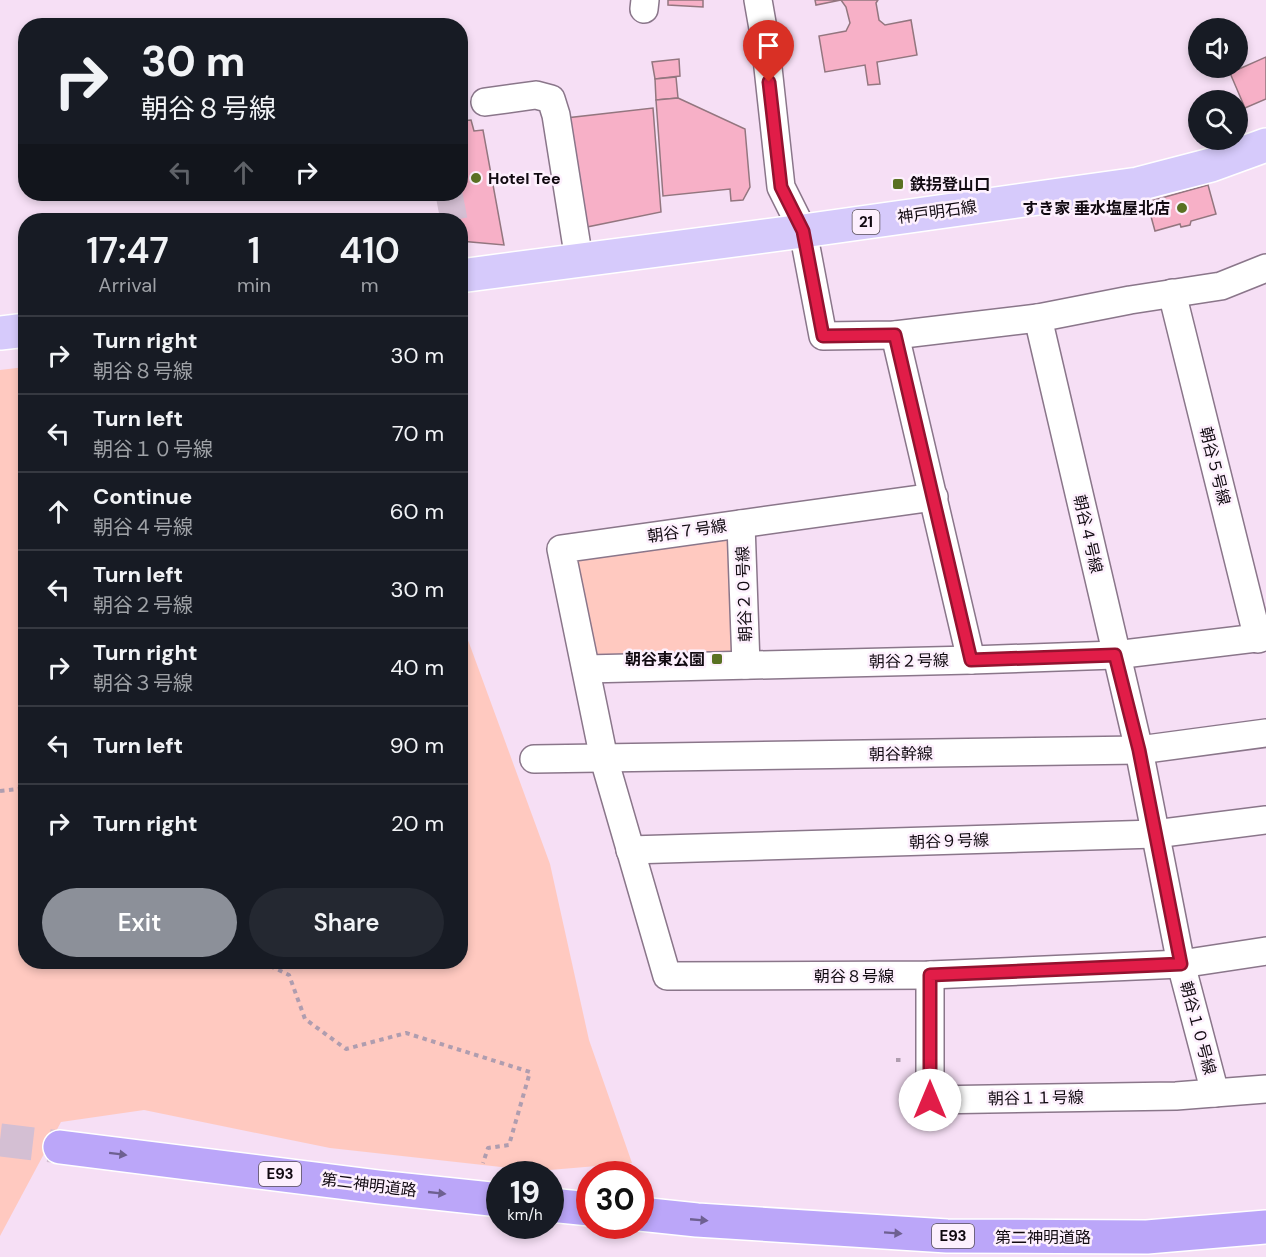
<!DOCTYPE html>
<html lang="en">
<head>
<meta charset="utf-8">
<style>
  body { margin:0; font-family:"DM Sans","Noto Sans JP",sans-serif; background:#242831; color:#f1f3f6; height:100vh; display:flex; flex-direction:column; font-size:22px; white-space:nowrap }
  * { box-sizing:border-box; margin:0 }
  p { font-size:20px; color:#9ea1a6 }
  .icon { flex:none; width:33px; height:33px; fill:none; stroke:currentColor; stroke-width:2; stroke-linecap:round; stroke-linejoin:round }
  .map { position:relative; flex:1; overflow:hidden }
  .details { position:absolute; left:18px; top:213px; width:450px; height:756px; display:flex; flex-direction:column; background:#171b24; border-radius:24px; box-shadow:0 3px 9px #0003 }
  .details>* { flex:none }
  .hud { position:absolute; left:18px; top:18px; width:450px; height:183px; border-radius:24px; box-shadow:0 3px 9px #0003; background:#171b24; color:#f1f3f6; overflow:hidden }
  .fabs { position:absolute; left:1188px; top:18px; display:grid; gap:12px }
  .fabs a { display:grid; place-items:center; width:60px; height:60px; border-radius:50%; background:#171b24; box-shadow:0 3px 9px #0003; font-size:30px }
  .speed { position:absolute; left:486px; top:1161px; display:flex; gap:12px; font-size:30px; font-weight:700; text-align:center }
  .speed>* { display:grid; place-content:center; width:78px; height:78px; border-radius:50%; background:#171b24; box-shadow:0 3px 9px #0003; line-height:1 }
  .speed small { font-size:15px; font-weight:400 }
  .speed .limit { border:9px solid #d22; background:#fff; color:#111 }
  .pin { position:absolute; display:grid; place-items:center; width:51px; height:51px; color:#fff; margin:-62px -26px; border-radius:50% 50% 50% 0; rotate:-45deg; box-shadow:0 0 6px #0007 }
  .pin .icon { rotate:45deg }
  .me { position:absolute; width:66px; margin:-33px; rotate:0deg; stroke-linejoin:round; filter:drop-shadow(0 0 4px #0008) }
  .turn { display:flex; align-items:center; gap:21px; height:126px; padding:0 24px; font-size:27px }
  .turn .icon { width:78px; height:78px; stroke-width:2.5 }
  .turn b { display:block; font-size:42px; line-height:51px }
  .lanes { display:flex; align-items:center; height:57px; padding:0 24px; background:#0003; justify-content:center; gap:30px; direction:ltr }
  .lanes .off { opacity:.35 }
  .eta { display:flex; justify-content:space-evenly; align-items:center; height:102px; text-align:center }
  .eta b { font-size:36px; font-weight:600; line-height:42px }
  .cta { display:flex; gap:12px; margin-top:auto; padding:12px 24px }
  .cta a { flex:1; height:69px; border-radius:36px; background:#8c9099; color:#fff; font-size:24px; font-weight:600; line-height:69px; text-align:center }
  .cta a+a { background:#242831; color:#f1f3f6 }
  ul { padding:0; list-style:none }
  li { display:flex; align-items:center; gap:18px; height:78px; padding:0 24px; border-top:2px solid #363941 }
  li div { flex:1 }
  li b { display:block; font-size:22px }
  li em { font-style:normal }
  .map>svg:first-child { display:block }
  .green { fill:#ffc9c0 }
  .building { fill:#f7b0c7; stroke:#93767f; stroke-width:1.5 }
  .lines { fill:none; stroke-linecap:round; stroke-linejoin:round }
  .minor-tunnel { stroke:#d4bfd3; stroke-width:27; stroke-dasharray:27 14; stroke-linecap:butt }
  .highway-tunnel { stroke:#d4bfd3; stroke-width:33; stroke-dasharray:33 16; stroke-linecap:butt }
  .minor-casing { stroke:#8a768a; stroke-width:30 }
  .major-casing { stroke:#fff; stroke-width:36 }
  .highway-casing { stroke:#fff; stroke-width:36 }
  .path { stroke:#af9daf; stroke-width:4; stroke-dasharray:4.5 4.5; stroke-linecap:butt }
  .minor { stroke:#fff; stroke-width:27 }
  .major { stroke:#d6cafb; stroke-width:33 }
  .highway { stroke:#bba6f9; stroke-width:33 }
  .oneway { fill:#6e6091 }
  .route-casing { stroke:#92132f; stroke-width:15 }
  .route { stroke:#e11d48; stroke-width:10 }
  .poi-dot { fill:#5a7123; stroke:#fdf0fd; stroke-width:2 }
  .labels { text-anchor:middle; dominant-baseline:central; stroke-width:5; stroke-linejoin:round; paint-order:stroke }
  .shield { fill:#fdf0fd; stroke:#584f58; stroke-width:1.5 }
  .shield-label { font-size:15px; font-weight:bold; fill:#110a11 }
  .poi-label { font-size:16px; font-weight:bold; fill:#110a11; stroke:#fdf0fd; text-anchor:start }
  .street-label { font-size:16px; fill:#110a11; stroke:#fdf0fd }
</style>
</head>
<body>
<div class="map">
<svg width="1266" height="1257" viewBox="0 0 1266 1257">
  <rect width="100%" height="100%" fill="#f6dff5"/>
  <g class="green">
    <polygon points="25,367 26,962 460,962 461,621 550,864 589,1040 632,1163 538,1171 330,1148 144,1110 61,1122 0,1236 0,370"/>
    <polygon points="735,534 739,655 605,659 594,651 574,563 584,552"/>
  </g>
  <g class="building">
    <polygon points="668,0 703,0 703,7 668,5"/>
    <polygon points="815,0 878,0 876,3 879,20 885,25 911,20 917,55 877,62 880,84 868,85 865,65 825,72 819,36 846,31 850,23 846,7 841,0 816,5"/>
    <polygon points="1266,57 1266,99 1245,108 1230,73"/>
    <polygon points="679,59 680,76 655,79 652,62"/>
    <polygon points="676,77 678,98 656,100 655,79"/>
    <polygon points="678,98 745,129 750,187 743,200 731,201 730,189 663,196 656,100"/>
    <polygon points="653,108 661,212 577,229 566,118"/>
    <polygon points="471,120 474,131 483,130 504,245 460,241 460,220 443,220 439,194 460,194 460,121"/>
    <polygon points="1208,185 1216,214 1191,221 1190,225 1181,227 1180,224 1155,231 1147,202"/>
  </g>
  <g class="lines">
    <polyline class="minor-tunnel" points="449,194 454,220"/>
    <polyline class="highway-tunnel" points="0,1140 60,1147"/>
    <g class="minor-casing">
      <g id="minor">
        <polyline points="758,0 765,40 781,187 803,231 823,336 895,335 1038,318 1130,300 1221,286 1266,268"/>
        <polyline points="644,9 645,0"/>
        <polyline points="485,102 536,95 551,99 556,115 579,260"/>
        <polyline points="1172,293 1258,639"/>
        <polyline points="1038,318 1139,750 1181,964 1215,1093"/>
        <polyline points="895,335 971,660"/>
        <polyline points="934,497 561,549 604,759 667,976 930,975 1181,964 1266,951"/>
        <polyline points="741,524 746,665"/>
        <polyline points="586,669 971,660 1115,655 1266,637"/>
        <polyline points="534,759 1139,750 1266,733"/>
        <polyline points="630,850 1155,834 1266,820"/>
        <polyline points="930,975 930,1100 1176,1096 1266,1089"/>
      </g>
    </g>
    <g class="major-casing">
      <g id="major">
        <polyline points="460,276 803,231 1138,184 1211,165 1266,145"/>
        <polyline points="0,333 26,330"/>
      </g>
    </g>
    <g class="highway-casing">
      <g id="highway">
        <polyline points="60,1147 379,1187 500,1200"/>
        <polyline points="550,1205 590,1209"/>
        <polyline points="640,1214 697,1220 947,1236 1147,1237 1266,1227"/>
      </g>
    </g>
    <g class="path">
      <polyline points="0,791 26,788"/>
      <polyline points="262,962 289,975 305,1019 346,1049 406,1033 530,1072 509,1145 488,1148 483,1163"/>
      <polyline points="896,1060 905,1060"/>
    </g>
    <use href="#minor" class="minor"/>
    <use href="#major" class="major"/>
    <use href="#highway" class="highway"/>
  </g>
  <defs><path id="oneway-solid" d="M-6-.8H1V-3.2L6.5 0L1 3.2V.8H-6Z" transform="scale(1.5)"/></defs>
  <g class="oneway">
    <use href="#oneway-solid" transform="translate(118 1154) rotate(7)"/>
    <use href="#oneway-solid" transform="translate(437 1193) rotate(6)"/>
    <use href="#oneway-solid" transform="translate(699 1220) rotate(5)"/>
    <use href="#oneway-solid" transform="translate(893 1233) rotate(4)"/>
  </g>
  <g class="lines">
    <g class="route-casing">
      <polyline id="route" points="769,82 781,187 803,231 823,336 895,335 971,660 1115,655 1139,750 1181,964 930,975 930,1100"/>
    </g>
    <use href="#route" class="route"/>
  </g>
  <g class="poi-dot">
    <circle cx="476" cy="178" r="6"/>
    <rect x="892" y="178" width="12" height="12" rx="3"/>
    <circle cx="1182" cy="208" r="6"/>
    <rect x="711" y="653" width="12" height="12" rx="3"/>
  </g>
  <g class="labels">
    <g class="shield">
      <rect x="852.5" y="210" width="27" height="24" rx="4.5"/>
      <rect x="259" y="1162" width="42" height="24" rx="4.5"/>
      <rect x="932" y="1224" width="42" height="24" rx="4.5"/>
    </g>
    <g class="shield-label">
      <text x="866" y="222">21</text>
      <text x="280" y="1174">E93</text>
      <text x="953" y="1236">E93</text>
    </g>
    <g class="poi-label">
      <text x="488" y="178">Hotel Tee</text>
      <text x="910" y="184">鉄拐登山口</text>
      <text x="1170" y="208" text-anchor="end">すき家 垂水塩屋北店</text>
      <text x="705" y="659" text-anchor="end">朝谷東公園</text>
    </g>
    <g class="street-label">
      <text transform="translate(937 212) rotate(-8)">神戸明石線</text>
      <text transform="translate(1215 466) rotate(76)">朝谷５号線</text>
      <text transform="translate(687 531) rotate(-8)">朝谷７号線</text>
      <text transform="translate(1088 534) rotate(77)">朝谷４号線</text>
      <text transform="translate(744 594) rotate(-92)">朝谷２０号線</text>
      <text transform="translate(909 661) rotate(-1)">朝谷２号線</text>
      <text transform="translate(901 754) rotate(-1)">朝谷幹線</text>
      <text transform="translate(949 841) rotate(-2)">朝谷９号線</text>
      <text x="854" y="976">朝谷８号線</text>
      <text transform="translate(1198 1028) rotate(75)">朝谷１０号線</text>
      <text transform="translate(1036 1098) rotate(-1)">朝谷１１号線</text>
      <text transform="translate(369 1185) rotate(7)">第二神明道路</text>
      <text x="1043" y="1237">第二神明道路</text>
    </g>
  </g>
</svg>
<div class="fabs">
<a><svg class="icon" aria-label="sound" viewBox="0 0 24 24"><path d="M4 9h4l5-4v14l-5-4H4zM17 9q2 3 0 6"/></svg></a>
<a><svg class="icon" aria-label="search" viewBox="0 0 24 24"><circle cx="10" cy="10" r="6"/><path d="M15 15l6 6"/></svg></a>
</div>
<div class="speed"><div>19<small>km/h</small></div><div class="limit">30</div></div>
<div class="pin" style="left:769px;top:82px;background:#d93025"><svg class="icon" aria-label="arrive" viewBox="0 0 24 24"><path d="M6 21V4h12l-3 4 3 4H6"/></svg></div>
<svg class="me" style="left:930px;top:1100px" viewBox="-20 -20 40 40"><circle r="19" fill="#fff"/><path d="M0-13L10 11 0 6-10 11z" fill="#e11d48"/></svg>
<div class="hud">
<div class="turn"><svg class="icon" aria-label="right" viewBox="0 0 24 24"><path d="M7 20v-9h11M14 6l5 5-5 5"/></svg><div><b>30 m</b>朝谷８号線</div></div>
<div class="lanes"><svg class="icon off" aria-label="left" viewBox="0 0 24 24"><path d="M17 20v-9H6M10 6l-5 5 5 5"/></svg><svg class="icon off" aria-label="ahead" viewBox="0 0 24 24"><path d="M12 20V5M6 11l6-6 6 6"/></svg><svg class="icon" aria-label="right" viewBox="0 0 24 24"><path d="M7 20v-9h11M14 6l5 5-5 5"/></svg></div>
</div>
<section class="details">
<div class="eta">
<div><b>17:47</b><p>Arrival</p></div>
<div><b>1</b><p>min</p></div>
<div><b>410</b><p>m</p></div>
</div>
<ul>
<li><svg class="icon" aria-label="right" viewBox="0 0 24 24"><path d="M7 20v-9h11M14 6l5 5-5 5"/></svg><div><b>Turn right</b><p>朝谷８号線</p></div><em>30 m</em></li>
<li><svg class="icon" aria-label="left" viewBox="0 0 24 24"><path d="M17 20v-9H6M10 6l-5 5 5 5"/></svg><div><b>Turn left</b><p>朝谷１０号線</p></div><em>70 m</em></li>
<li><svg class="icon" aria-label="ahead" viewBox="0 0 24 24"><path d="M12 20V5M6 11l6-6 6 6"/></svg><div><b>Continue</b><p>朝谷４号線</p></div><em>60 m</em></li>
<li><svg class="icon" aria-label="left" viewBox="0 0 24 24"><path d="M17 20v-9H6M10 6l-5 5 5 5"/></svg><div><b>Turn left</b><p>朝谷２号線</p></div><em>30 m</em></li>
<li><svg class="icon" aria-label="right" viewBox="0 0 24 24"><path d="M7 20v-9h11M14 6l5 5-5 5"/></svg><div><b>Turn right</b><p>朝谷３号線</p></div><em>40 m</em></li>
<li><svg class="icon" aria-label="left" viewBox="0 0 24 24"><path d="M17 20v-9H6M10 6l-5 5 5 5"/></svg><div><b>Turn left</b></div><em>90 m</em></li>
<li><svg class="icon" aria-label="right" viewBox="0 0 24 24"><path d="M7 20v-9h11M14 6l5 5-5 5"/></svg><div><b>Turn right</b></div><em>20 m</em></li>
</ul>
<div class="cta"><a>Exit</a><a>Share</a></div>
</section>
</div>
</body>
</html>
